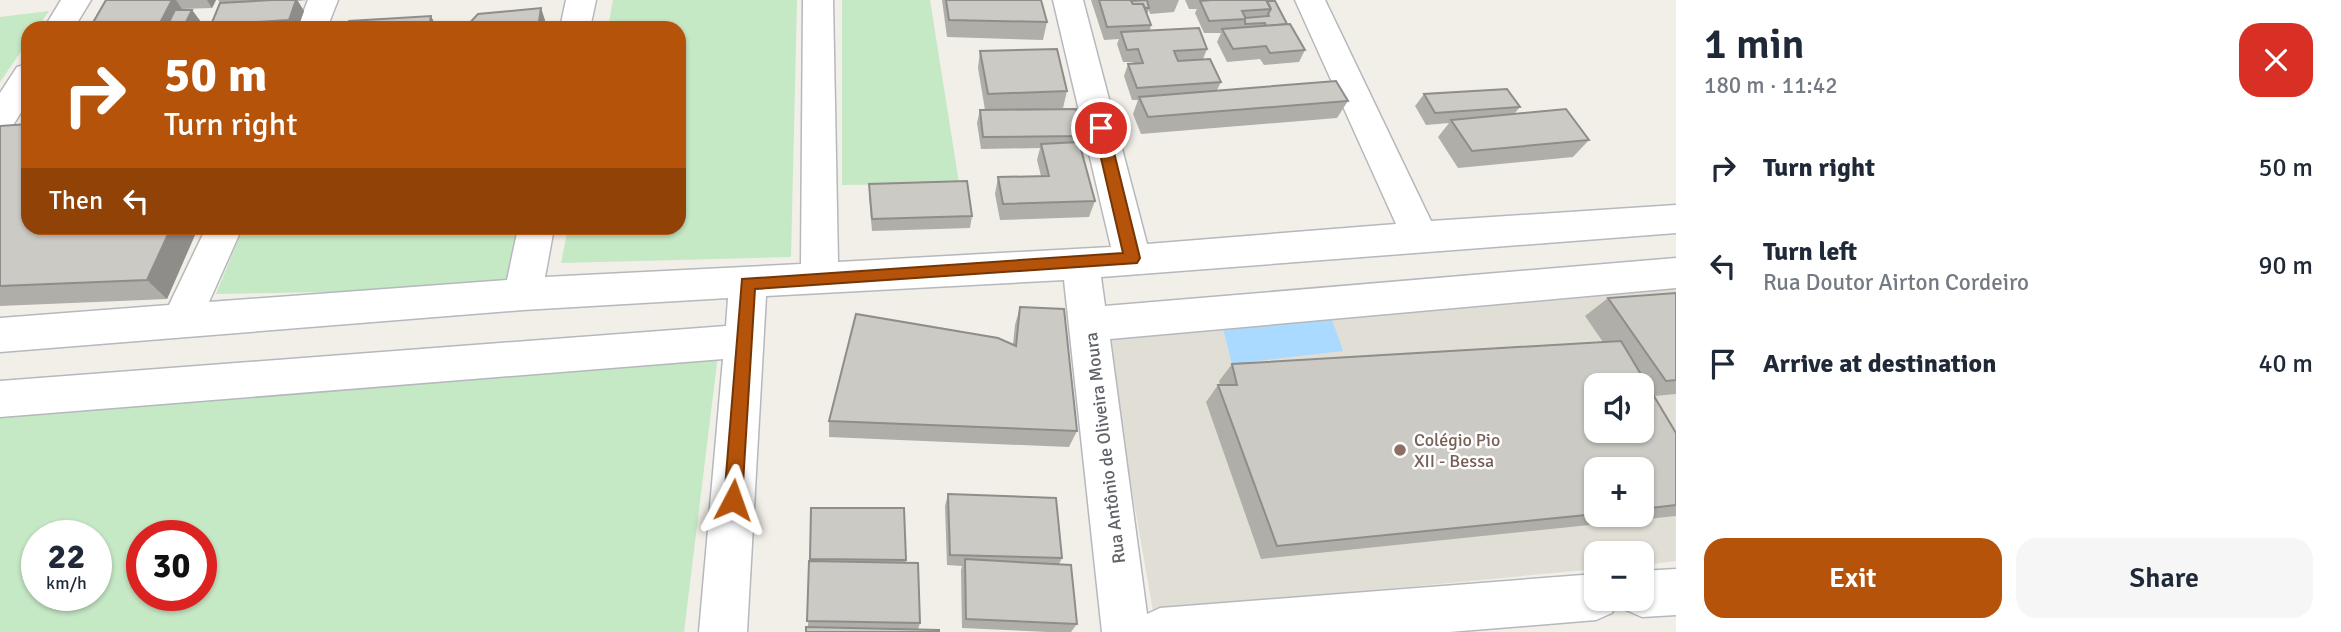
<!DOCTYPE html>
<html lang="en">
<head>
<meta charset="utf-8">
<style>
  body { margin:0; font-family:Signika,sans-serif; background:#f6f6f7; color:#1f2937; height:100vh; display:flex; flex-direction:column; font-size:26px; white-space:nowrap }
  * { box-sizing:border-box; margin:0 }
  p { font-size:23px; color:#747a83 }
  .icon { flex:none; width:38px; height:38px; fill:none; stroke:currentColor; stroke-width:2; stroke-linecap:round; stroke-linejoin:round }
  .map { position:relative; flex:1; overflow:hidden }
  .side { display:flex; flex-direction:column; background:#fff; width:665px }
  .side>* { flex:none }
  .hud { position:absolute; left:21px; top:21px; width:665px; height:214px; border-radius:21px; box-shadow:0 2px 5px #0004; background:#b45309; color:#fff; overflow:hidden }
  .fabs { position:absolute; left:1584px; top:373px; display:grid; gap:14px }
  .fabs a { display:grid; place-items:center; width:70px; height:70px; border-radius:14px; background:#fff; box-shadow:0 2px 5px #0004; font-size:35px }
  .speed { position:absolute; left:21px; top:520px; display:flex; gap:14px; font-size:35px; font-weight:700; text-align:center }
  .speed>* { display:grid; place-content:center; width:91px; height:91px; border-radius:50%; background:#fff; box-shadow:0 2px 5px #0004; line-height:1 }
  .speed small { font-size:18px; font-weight:400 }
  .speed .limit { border:10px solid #d22; background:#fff; color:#111 }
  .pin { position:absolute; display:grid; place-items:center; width:60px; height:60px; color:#fff; margin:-30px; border:4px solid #fff; border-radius:50%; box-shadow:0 2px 7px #0007 }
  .me { position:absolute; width:77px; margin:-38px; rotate:4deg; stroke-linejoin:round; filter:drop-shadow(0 0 5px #0008) }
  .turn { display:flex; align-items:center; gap:24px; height:147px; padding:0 28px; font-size:32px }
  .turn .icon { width:91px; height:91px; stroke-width:2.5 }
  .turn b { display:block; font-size:49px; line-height:60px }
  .then { display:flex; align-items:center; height:66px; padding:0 28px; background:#0003; gap:14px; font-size:26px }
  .round { display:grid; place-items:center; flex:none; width:74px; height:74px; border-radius:21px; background:#f6f6f7 }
  .head { display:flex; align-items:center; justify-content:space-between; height:119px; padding:0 28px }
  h1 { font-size:42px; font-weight:600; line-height:52px }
  .cta { display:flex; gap:14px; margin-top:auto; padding:14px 28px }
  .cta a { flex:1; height:80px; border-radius:21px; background:#b45309; color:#fff; font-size:28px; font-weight:600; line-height:80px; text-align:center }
  .cta a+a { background:#f6f6f7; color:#1f2937 }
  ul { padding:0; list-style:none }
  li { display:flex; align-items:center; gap:21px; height:98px; padding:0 28px }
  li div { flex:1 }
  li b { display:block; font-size:26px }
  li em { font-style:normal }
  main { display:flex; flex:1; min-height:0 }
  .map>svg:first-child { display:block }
  .education { fill:#e1ded6; fill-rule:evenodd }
  .green { fill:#c5e8c5; fill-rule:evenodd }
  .water { fill:#aadaff }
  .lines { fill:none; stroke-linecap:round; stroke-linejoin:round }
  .minor-casing { stroke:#b5b8bc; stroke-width:3 }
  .minor { fill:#fff; fill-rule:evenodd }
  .wall { fill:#afaea9; fill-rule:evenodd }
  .shaded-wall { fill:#8f8d8a }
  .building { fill:#cccac5; stroke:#8f8d8a; stroke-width:2; fill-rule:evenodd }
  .route { fill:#b45309; stroke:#753606; stroke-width:2 }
  .education-dot { fill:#8d6e63; stroke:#fff; stroke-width:2.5 }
  .labels { text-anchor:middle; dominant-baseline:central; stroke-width:5; stroke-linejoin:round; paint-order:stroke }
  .education-label { font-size:18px; fill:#785e54; stroke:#fff; text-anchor:start }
  .street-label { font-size:18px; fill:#5f6368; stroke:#fff }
</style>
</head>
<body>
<main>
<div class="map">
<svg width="1676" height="632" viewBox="0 0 1676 632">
  <rect width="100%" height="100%" fill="#f1efe8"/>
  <path class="education" d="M 1676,286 L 1676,561 L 1642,565 L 1642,553 L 1596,553 L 1596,569 L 1153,611 L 1104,331 ZM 1596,385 L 1642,385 L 1642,430 L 1596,430 ZM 1596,469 L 1642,469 L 1642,514 L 1596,514 Z"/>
  <g class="green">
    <polygon points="613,0 797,0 791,257 561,263 568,228 679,228 679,28 608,28"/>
    <polygon points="842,0 930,0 959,183 842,185"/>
    <polygon points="49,11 37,28 28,28 28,41 0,82 0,17"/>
    <polygon points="243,228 517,228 504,289 216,294"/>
    <path d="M 718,355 L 684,632 L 0,632 L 0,411 ZM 37,536 L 96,536 L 96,595 L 37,595 ZM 142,536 L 201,536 L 201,595 L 142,595 Z"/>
  </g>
  <polygon class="water" points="1330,314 1343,351 1232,364 1221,320"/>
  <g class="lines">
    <g class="minor-casing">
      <g id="minor">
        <polygon points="61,0 91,0 74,28 44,28"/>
        <polygon points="308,0 338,0 327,28 297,28"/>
        <polygon points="566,0 596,0 590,28 560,28"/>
        <polygon points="803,0 833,0 838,262 1111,247 1053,0 1083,0 1147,244 1396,224 1295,0 1325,0 1431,221 1676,205 1676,233 1101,277 1105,306 1676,258 1676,288 1110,339 1147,614 1160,608 1596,574 1596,598 1618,598 1612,613 1596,620 1449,632 1102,632 1064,280 766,296 747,632 699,632 723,359 0,417 0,381 726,326 728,298 523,310 0,352 0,318 169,305 206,228 242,228 209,302 507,280 518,228 554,228 545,277 801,264"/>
        <polygon points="28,64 28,101 12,127 0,131 0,93 17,67"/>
        <polygon points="1676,569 1676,615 1642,617 1626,610 1621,598 1642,598 1642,571"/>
      </g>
    </g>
    <use href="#minor" class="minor"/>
  </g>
  <g class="wall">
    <polygon points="106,0 216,0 212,8 182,9 192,10 201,22 199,28 93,28 91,26"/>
    <polygon points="218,0 307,0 298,1 304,11 298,28 213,28 211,25 220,3"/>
    <polygon points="942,0 1041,0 1047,22 1043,40 947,37"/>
    <polygon points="1091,0 1179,0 1174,12 1150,14 1149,10 1147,14 1151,25 1150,30 1207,49 1203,59 1221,82 1217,90 1348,101 1337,118 1141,134 1133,114 1138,100 1132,100 1124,76 1128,64 1134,64 1133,62 1123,62 1117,44 1119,39 1104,40"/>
    <polygon points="1185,0 1266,0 1287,24 1305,50 1299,62 1264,65 1260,59 1227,62 1217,42 1221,33 1204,33 1195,13 1197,9 1189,9"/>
    <polygon points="980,51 1067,91 1063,108 1006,110 1082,136 1080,144 1095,201 1089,217 1000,220 995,194 998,177 1041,176 1037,160 1040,148 981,149 977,123 980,110 985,110 978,68"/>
    <polygon points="1424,94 1520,107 1514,114 1589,140 1573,157 1458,168 1438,137 1449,123 1426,125 1415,106"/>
    <polygon points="0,126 28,228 198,228 167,299 0,306"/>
    <polygon points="869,184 972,216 970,228 872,231 869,196"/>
    <path d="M 1676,293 L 1676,394 L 1654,396 L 1676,433 L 1676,516 L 1261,559 L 1206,402 L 1218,385 L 1220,385 L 1219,381 L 1232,364 L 1603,342 L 1585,316 L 1608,298 ZM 1596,469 L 1642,469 L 1642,514 L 1596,514 Z"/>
    <polygon points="1020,307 1077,431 1069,447 829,437 829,421 1013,344 1015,325"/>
    <polygon points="948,494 1062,558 1059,564 1077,624 1071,632 1048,632 962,628 961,570 962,566 947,565 945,506"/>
    <polygon points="811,508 906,560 905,563 920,623 918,630 808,628"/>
  </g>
  <g class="shaded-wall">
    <polygon points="172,0 176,0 182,9 173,28 164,28 160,23"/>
    <polygon points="207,0 216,0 212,8"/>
    <polygon points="296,0 297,0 304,11 298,28 294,28 289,20"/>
    <polygon points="541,8 545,20 544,28 538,28"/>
    <polygon points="192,10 201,22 199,28 183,28"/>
    <polygon points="431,16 437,28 429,28"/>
    <polygon points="171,228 198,228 167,299 147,280"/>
  </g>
  <g class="building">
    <polygon points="106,0 172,0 160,23 91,26"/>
    <polygon points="272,0 296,0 289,20 211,25 220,3"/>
    <polygon points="946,0 1041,0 1047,22 949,20"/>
    <polygon points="1099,0 1131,0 1133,4 1143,4 1151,25 1107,27"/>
    <polygon points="1147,0 1149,8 1145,8 1143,4 1133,4 1131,1"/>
    <polygon points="1212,0 1266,0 1271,9 1242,11 1246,19 1209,21 1200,1"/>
    <polygon points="1267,1 1275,1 1287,24 1266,26 1265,23 1245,24 1245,18 1269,16 1268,14 1271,9"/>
    <polygon points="541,8 538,28 465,28 478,14"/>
    <polygon points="175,10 192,10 183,28 166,28"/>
    <polygon points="431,16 429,28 347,28 349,21"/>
    <polygon points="1290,24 1305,50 1270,53 1266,46 1233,49 1222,29"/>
    <polygon points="1199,28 1207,49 1174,51 1178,61 1210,59 1221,82 1137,88 1128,64 1143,63 1138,49 1127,50 1121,32"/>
    <polygon points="1057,49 1067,91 988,94 980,51"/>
    <polygon points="1336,81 1348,101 1148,117 1139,97"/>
    <polygon points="1507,89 1520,107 1435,113 1424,94"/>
    <polygon points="1076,109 1082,136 983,137 980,110"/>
    <polygon points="1566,109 1589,140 1472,151 1451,120"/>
    <polygon points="28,124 28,228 171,228 147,280 0,286 0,126"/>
    <polygon points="1079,142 1095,201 1003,204 998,177 1049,176 1041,144"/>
    <polygon points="967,181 972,216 872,219 869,184"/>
    <polygon points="1676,293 1676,380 1666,381 1608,298"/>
    <polygon points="1020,307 1064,309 1077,431 829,421 856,314 998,338 1016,346"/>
    <path d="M 1621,341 L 1676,433 L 1676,505 L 1642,509 L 1642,469 L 1596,469 L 1596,514 L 1277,546 L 1218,385 L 1237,385 L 1232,364 ZM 1596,385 L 1642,385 L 1642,430 L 1596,430 Z"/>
    <polygon points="948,494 1056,498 1062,558 950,555"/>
    <polygon points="811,508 904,508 906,560 810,559"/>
    <polygon points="965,559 1071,565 1077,624 966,619"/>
    <polygon points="809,561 918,563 920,623 807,621"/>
    <polygon points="806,627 939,630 939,632 806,632"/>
  </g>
  <polygon class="route" points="1101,123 1108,128 1140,258 1137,263 755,289 742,500 739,506 733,508 726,506 724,500 742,279 1123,253 1094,128"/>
  <circle class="education-dot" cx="1400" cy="450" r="7"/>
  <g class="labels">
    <g class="education-label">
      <text x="1414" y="440">Colégio Pio<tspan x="1414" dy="21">XII - Bessa</tspan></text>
    </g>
    <g class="street-label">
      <text transform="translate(1105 448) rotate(-97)">Rua Antônio de Oliveira Moura</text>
    </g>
  </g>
</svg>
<div class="fabs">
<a><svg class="icon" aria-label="sound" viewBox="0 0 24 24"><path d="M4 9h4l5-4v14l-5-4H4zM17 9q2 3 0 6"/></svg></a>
<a>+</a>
<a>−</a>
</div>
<div class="speed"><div>22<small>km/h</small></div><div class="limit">30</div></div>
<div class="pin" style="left:1101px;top:128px;background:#d93025"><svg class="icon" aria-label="arrive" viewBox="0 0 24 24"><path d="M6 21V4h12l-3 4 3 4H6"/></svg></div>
<svg class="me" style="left:733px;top:500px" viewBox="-20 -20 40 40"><path d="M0-17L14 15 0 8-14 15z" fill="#b45309" stroke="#fff" stroke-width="4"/></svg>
<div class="hud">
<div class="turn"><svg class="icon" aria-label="right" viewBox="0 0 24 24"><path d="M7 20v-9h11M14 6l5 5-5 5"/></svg><div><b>50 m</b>Turn right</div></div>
<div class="then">Then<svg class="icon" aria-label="left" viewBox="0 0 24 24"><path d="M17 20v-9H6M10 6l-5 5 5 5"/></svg></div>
</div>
</div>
<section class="side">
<div class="head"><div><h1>1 min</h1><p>180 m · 11:42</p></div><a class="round" style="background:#d93025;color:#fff"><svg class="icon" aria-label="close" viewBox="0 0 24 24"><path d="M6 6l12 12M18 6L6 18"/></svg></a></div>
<ul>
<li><svg class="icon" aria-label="right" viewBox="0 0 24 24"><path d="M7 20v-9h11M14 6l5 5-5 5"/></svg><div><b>Turn right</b></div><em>50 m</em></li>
<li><svg class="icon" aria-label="left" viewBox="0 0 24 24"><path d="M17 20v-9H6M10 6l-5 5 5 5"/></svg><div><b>Turn left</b><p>Rua Doutor Airton Cordeiro</p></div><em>90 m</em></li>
<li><svg class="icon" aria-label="arrive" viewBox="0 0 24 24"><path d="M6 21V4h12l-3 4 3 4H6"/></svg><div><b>Arrive at destination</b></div><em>40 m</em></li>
</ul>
<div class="cta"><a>Exit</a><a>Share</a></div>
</section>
</main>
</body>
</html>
